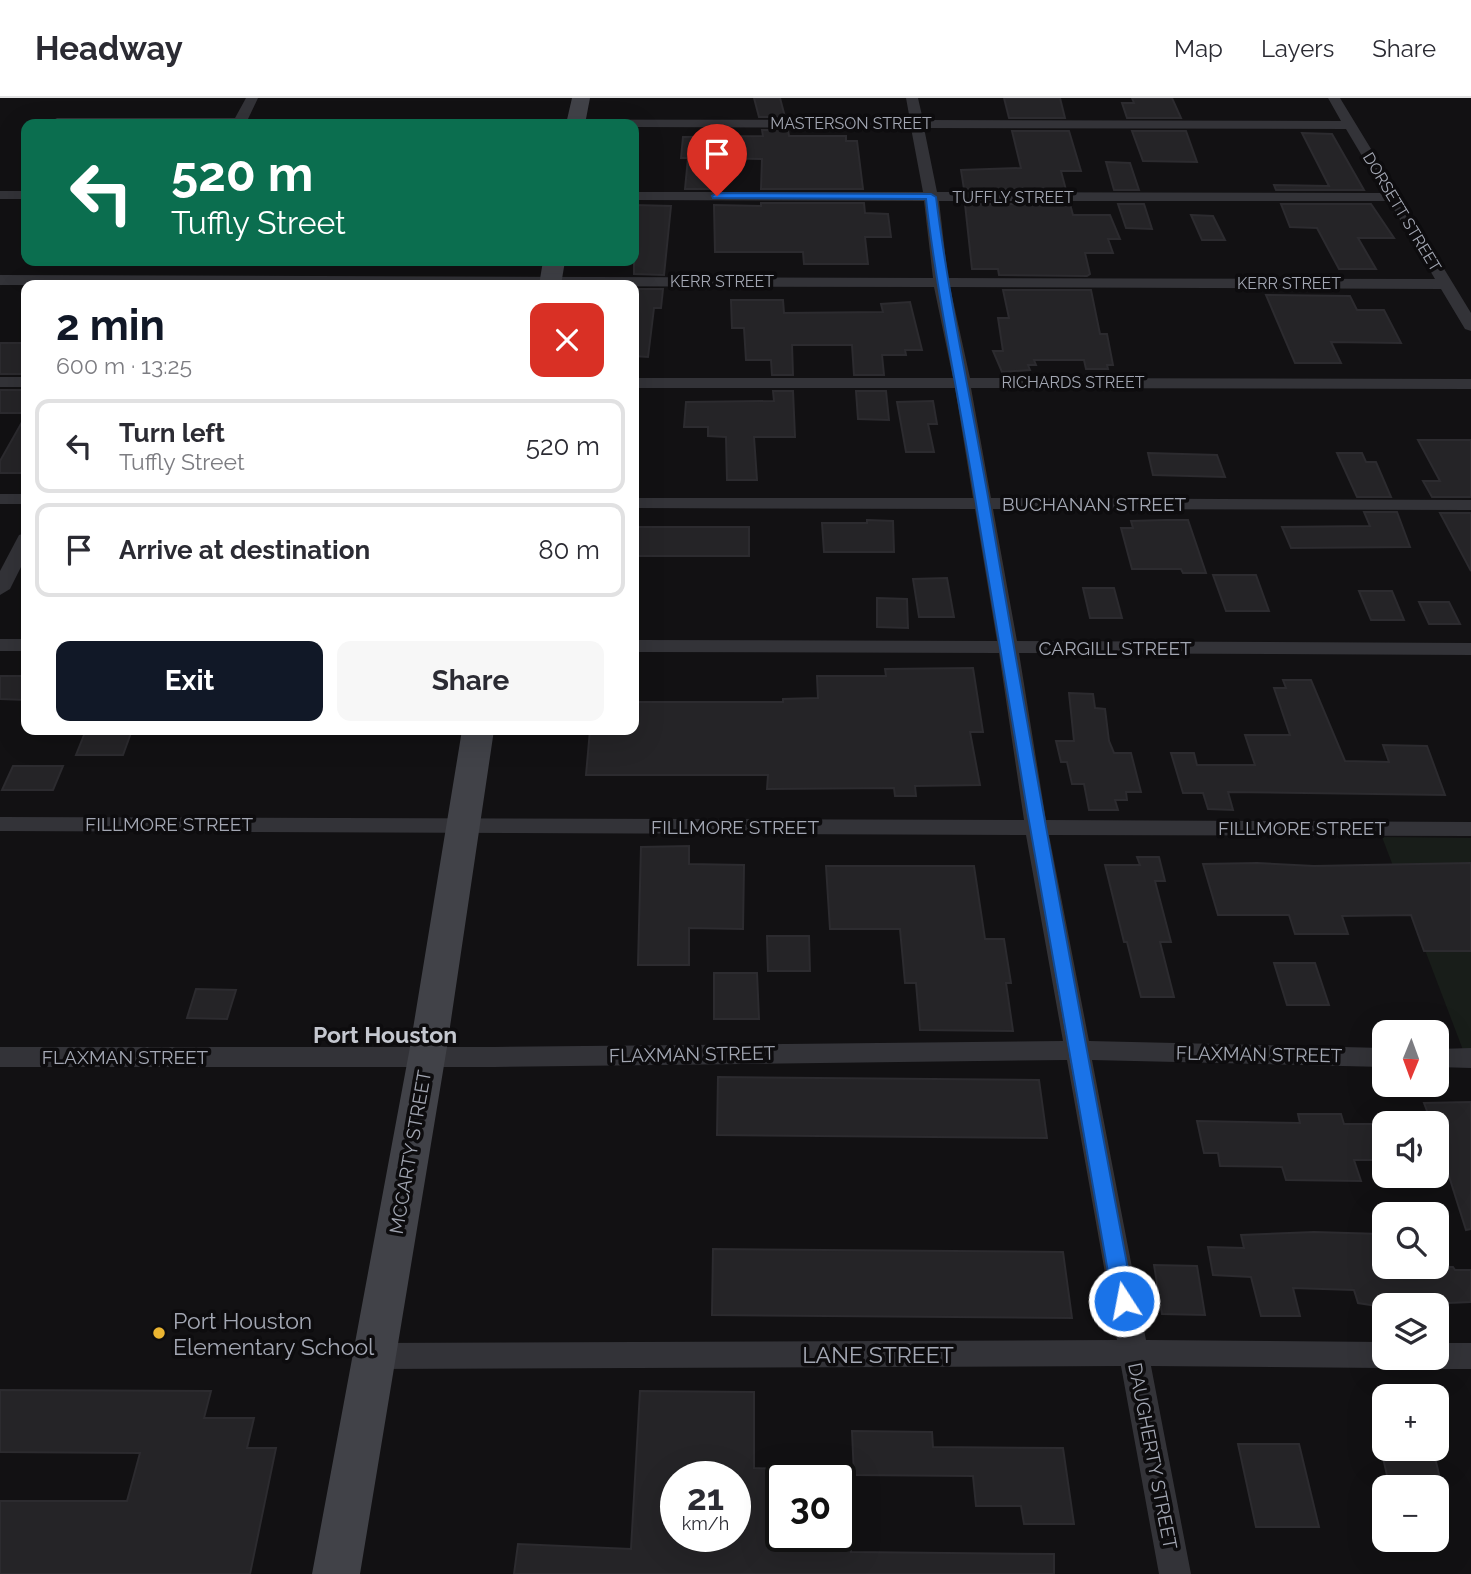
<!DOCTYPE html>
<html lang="en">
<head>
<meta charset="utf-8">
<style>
  body { margin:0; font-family:Raleway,sans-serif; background:#f7f7f7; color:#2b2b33; height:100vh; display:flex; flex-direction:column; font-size:26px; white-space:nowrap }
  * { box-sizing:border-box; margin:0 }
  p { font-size:23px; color:#7c7c81 }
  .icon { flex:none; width:38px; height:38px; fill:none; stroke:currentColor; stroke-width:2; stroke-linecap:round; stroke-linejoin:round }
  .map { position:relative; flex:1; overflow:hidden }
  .drawer { position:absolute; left:21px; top:182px; width:618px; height:455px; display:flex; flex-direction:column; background:#fff; border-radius:14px; box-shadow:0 7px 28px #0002 }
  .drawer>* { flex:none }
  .hud { position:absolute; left:21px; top:21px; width:618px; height:147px; border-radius:14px; box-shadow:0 7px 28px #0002; background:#0b6e4f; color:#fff; overflow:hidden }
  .needle { width:46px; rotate:181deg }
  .tools { position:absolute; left:1372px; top:922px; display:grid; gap:14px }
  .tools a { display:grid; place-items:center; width:77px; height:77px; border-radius:14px; background:#fff; box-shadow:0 7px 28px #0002; font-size:35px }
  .speed { position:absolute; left:660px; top:1363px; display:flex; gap:14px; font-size:35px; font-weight:700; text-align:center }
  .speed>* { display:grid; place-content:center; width:91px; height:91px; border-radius:50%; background:#fff; box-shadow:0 7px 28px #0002; line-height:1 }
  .speed small { font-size:18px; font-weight:400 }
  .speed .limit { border:4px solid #111; border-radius:10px; background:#fff; color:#111 }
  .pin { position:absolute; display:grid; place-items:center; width:60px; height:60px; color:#fff; margin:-72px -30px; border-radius:50% 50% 50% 0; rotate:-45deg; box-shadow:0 0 7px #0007 }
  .pin .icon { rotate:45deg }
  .me { position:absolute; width:77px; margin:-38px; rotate:349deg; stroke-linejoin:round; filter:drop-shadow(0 0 5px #0008) }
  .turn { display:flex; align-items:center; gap:24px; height:147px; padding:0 35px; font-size:32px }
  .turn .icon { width:91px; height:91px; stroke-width:2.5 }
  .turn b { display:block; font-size:49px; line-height:60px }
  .round { display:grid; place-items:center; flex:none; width:74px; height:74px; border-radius:14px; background:#f7f7f7 }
  .overview { display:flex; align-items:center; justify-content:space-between; height:119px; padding:0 35px }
  h1 { font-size:42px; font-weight:700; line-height:52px; color:#111827 }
  .cta { display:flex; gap:14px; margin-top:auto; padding:14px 35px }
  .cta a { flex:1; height:80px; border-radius:14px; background:#111827; color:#fff; font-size:28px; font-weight:700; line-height:80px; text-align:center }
  .cta a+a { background:#f7f7f7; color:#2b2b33 }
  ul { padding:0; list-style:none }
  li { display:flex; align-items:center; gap:21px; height:94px; margin:0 14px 10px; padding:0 21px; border:4px solid #e1e1e2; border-radius:14px }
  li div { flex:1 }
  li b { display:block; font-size:26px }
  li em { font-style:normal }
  header { display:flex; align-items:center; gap:42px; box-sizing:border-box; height:98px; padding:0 35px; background:#fff; border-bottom:2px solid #e1e1e2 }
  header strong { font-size:33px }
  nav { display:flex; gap:38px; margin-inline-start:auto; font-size:24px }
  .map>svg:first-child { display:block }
  .green { fill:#181d19 }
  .building { fill:#252427; stroke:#2c2b2f; stroke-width:2; fill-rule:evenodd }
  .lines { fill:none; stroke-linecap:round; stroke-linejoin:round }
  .street { fill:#333338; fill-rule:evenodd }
  .secondary { fill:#414248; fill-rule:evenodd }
  .route { fill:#1a73e8; stroke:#114b97; stroke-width:2 }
  .poi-dot { fill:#ebb531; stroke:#0d0c0e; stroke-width:2.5 }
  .labels { text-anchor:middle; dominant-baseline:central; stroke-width:7; stroke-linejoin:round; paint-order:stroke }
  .far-street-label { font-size:16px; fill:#a3a7b3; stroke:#0d0c0e }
  .street-label { font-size:19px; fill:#a3a7b3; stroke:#0d0c0e }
  .quarter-label { font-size:23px; font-weight:bold; fill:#c4c7cf; stroke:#0d0c0e }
  .near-poi-label { font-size:23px; fill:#a3a7b3; stroke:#0d0c0e; text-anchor:start }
  .near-street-label { font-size:23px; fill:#a3a7b3; stroke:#0d0c0e }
</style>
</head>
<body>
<header>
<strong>Headway</strong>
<nav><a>Map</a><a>Layers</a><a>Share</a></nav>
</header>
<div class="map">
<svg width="1471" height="1476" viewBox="0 0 1471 1476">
  <rect width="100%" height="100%" fill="#121113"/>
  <polygon class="green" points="1382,739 1471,740 1471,952 1463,952"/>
  <g class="building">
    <polygon points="754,0 780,0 785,19 759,19"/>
    <polygon points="1004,0 1060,0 1065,20 1009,20"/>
    <polygon points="1132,0 1172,0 1181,20 1127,20 1122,5 1134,5"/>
    <polygon points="762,32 788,32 789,38 846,38 846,43 857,43 863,91 761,91 762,61 711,60 709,91 685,91 688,60 681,60 683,39 763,38"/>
    <polygon points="1012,33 1069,33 1081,73 1061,73 1066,92 964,91 961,72 1021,70"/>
    <polygon points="1132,33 1186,33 1197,64 1143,63"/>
    <polygon points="1302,35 1332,36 1364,92 1276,92 1274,87 1329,88"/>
    <polygon points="1106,64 1130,65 1139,92 1114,92"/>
    <polygon points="761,105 864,105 865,115 888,116 891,139 865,139 868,166 804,166 803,154 715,154 714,107 761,108"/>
    <polygon points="965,106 1070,106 1073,117 1110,117 1120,141 1108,141 1113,155 1085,155 1090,176 1087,178 999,177 998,171 972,171"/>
    <polygon points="1118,106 1144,106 1152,131 1126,130"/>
    <polygon points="1281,106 1371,106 1394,140 1358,140 1376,171 1339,171 1317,130 1290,129"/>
    <polygon points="634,107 671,108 664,177 634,176"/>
    <polygon points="1191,117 1213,118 1225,142 1202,142"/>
    <polygon points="634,191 663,191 661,210 654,210 648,259 634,258"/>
    <polygon points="1003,192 1091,192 1100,236 1107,236 1113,267 1107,267 1108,271 1086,271 1084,262 1034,262 1036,267 1028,267 1030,272 1002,274 993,253 1003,253 998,220 1009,220"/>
    <polygon points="1266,197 1350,198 1357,212 1384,212 1401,245 1331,244 1341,265 1295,265"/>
    <polygon points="731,202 783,202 784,215 883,214 881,206 910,204 922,252 905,252 906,257 882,257 884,277 854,277 852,247 792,247 793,277 772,277 771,262 746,262 744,230 732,230"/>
    <rect x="0" y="245" width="26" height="31"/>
    <rect x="0" y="292" width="26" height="23"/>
    <polygon points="773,293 793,293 795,339 754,339 757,382 727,382 726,339 708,338 708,329 684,329 686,304 774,303"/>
    <polygon points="856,293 886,293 889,322 858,321"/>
    <polygon points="933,303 937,326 928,326 934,354 906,354 897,304"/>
    <polygon points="26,317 26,375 0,375 0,363"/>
    <polygon points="1418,342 1471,342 1471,399 1432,399 1423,383 1440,383"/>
    <polygon points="1148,355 1217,357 1225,379 1153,377"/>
    <polygon points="1337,355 1362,355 1366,364 1376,364 1391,399 1357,399"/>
    <polygon points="1364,414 1397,414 1410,449 1291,450 1282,429 1370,428"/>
    <polygon points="1440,415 1471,415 1471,473"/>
    <polygon points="867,422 893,423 894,454 824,454 822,425 867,425"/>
    <polygon points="1165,422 1188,422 1206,475 1183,475 1181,471 1132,471 1121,430 1133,430 1131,423"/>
    <rect x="634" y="429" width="115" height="29"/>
    <polygon points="1213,477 1256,477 1269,513 1226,513"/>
    <polygon points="947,480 954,519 919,519 913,481"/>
    <polygon points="1083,490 1114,490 1122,520 1090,520"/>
    <polygon points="1359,493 1392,493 1404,522 1371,522"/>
    <polygon points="877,500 907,501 908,530 877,529"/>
    <polygon points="1419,504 1449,504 1460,526 1429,526"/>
    <polygon points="973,570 983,634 970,634 980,687 915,688 916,698 895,698 894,690 767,691 768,677 586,677 590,632 634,632 634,604 783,604 783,601 818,600 817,578 886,578 885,571"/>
    <polygon points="0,578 26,578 26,602 0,601"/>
    <polygon points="1283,582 1311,582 1345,663 1389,664 1383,647 1427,648 1445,697 1228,694 1233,712 1208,711 1203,695 1183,695 1171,655 1194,655 1197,667 1255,667 1245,637 1290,637 1274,590 1286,590"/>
    <polygon points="1069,595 1093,596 1095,610 1105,611 1109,643 1114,655 1131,655 1141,694 1126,694 1127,702 1115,702 1118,712 1089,712 1084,686 1072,686 1067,664 1061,664 1056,643 1074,643"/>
    <polygon points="86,632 132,632 123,657 76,657"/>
    <polygon points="13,668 63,668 53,692 2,692"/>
    <polygon points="689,748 689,766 744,767 743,831 689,830 689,867 638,867 641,749"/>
    <polygon points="1137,759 1159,759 1165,783 1155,783 1171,844 1160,844 1174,899 1141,899 1127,844 1124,844 1105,767 1140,767"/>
    <polygon points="1257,765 1314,768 1471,765 1471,853 1424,853 1411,817 1342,818 1348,836 1295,836 1289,817 1218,817 1203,766"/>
    <polygon points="826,768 974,768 985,841 1004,841 1011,885 1006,885 1013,933 920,932 916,885 905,885 900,831 830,831"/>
    <polygon points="767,838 809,838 810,873 768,873"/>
    <polygon points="1274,865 1315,865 1329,907 1287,907"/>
    <polygon points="714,875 757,875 759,921 714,921"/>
    <polygon points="196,891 236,892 227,921 187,920"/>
    <polygon points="718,979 1039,982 1047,1040 717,1037"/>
    <polygon points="1471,1004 1471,1131 1466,1132 1437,1040 1437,1026 1432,1026 1424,1005"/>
    <polygon points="1298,1016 1341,1016 1344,1026 1384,1026 1384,1062 1354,1062 1361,1083 1286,1082 1282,1069 1220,1068 1218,1055 1204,1055 1197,1023 1300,1025"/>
    <polygon points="1314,1134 1381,1136 1384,1169 1453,1169 1455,1172 1471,1172 1471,1204 1377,1208 1358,1205 1354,1192 1293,1190 1300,1218 1261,1218 1251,1179 1213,1177 1208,1149 1244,1150 1241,1137"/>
    <polygon points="713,1151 1063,1154 1072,1220 712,1217"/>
    <polygon points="1154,1167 1197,1168 1205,1217 1162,1216"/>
    <polygon points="0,1292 211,1293 204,1320 254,1320 247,1350 276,1350 250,1476 0,1476 0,1403 127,1403 140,1355 0,1354"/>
    <path d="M 640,1293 L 754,1294 L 754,1370 L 780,1371 L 780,1438 L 850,1438 L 851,1454 L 1054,1456 L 1054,1476 L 514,1476 L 518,1446 L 631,1451 ZM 676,1379 L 735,1379 L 735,1438 L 676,1438 Z"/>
    <polygon points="852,1333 932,1334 933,1349 1063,1350 1074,1426 1024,1426 1021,1408 976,1408 973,1378 854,1377"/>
    <polygon points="1238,1346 1299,1346 1319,1429 1256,1429"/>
    <polygon points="1381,1351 1433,1351 1442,1389 1389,1386"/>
  </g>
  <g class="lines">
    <g class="street">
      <path d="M 246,0 L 258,0 L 248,21 L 910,22 L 906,0 L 918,0 L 923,22 L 1341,23 L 1328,0 L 1340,0 L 1471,215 L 1471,233 L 1465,231 L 1441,191 L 950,189 L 970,280 L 1471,281 L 1471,291 L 971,290 L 991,400 L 1471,402 L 1471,412 L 993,411 L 1017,543 L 1471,545 L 1471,557 L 1019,555 L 1046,722 L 1471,724 L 1471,738 L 1049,737 L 1089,943 L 1384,950 L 1384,969 L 1092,962 L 1146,1242 L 1384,1244 L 1384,1260 L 1397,1260 L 1395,1266 L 1384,1270 L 1151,1268 L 1191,1476 L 1159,1476 L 1121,1268 L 372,1271 L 361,1267 L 357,1258 L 361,1249 L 372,1245 L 1117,1242 L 1067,962 L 494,969 L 0,969 L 0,949 L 494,949 L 1063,943 L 1026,737 L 0,733 L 0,719 L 1024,722 L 999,555 L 634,554 L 634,542 L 997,543 L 975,411 L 634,410 L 634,400 L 973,400 L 955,290 L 634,290 L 634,280 L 953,280 L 934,189 L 0,187 L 0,177 L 933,180 L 924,103 L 634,102 L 634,94 L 923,94 L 911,30 L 634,29 L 634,26 L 52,26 L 50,24 L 57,20 L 235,20 ZM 924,30 L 1346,31 L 1384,95 L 937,94 ZM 939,103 L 1389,103 L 1435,181 L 948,180 Z"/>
      <rect x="0" y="93" width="26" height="8"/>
      <rect x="0" y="279" width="26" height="10"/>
      <rect x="0" y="396" width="26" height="10"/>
      <polygon points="26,435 26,459 10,491 0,497 0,473 19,437"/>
      <rect x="0" y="541" width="26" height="12"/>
      <polygon points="1471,950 1471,970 1437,969 1437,951"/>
      <polygon points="1437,1245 1471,1245 1471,1271 1437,1271 1426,1267 1423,1260 1437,1260"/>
    </g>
    <g class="secondary">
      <polygon points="572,0 590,0 585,26 566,26"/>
      <polygon points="543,163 565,163 561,187 539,187"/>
      <polygon points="462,632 494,632 447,949 360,1476 312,1476 410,949"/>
    </g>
  </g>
  <path class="route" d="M 717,95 L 931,96 L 936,99 C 949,203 972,306 990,410 C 1035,675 1084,939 1134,1203 L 1131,1209 L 1124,1212 L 1116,1209 L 1113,1203 C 1066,940 1020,676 977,412 C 961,308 938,206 926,101 L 713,100 L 712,98 Z"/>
  <circle class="poi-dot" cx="159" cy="1235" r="7"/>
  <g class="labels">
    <g class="far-street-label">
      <text x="851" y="25">MASTERSON STREET</text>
      <text x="1013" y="99">TUFFLY STREET</text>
      <text transform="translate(1402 114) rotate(59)">DORSETT STREET</text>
      <text x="722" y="183">KERR STREET</text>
      <text x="1289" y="185">KERR STREET</text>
      <text x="1073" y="284">RICHARDS STREET</text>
    </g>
    <g class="street-label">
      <text x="1094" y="406">BUCHANAN STREET</text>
      <text x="1115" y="550">CARGILL STREET</text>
      <text x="169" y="726">FILLMORE STREET</text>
      <text x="735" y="729">FILLMORE STREET</text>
      <text x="1302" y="730">FILLMORE STREET</text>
      <text transform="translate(692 956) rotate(-1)">FLAXMAN STREET</text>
      <text transform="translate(1259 956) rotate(1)">FLAXMAN STREET</text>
      <text x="125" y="959">FLAXMAN STREET</text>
      <text transform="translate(410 1054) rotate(-80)">MCCARTY STREET</text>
      <text transform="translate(1153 1358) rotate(79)">DAUGHERTY STREET</text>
    </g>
    <g class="quarter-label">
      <text x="385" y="936">Port Houston</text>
    </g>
    <g class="near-poi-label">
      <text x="173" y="1222">Port Houston<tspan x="173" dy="26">Elementary School</tspan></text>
    </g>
    <g class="near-street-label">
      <text x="878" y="1256">LANE STREET</text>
    </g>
  </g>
</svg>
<div class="tools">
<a><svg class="needle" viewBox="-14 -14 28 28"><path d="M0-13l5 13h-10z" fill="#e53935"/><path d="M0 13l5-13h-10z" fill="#7c7c81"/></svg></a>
<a><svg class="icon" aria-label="sound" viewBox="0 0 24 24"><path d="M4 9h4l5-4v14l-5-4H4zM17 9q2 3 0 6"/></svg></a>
<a><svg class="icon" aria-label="search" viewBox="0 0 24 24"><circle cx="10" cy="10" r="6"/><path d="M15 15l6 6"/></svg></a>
<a><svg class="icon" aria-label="layers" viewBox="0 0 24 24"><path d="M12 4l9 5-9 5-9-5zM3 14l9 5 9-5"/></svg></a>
<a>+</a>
<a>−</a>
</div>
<div class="speed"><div>21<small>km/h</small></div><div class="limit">30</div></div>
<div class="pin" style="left:717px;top:98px;background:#d93025"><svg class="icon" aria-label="arrive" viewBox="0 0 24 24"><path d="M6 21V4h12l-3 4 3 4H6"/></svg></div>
<svg class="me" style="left:1124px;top:1203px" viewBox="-20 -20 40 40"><circle r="17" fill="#1a73e8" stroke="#fff" stroke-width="3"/><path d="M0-11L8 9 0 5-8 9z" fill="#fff"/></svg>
<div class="hud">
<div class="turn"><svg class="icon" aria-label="left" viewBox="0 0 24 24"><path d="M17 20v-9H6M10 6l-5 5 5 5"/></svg><div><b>520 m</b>Tuffly Street</div></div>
</div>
<section class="drawer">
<div class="overview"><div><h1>2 min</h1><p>600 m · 13:25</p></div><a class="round" style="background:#d93025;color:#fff"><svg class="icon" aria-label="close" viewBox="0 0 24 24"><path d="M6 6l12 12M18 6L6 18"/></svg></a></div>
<ul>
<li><svg class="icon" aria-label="left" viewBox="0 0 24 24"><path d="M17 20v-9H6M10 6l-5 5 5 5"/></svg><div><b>Turn left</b><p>Tuffly Street</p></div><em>520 m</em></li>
<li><svg class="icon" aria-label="arrive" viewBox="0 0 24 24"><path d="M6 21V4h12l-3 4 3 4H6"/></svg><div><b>Arrive at destination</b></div><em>80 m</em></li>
</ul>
<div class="cta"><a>Exit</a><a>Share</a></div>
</section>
</div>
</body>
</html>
